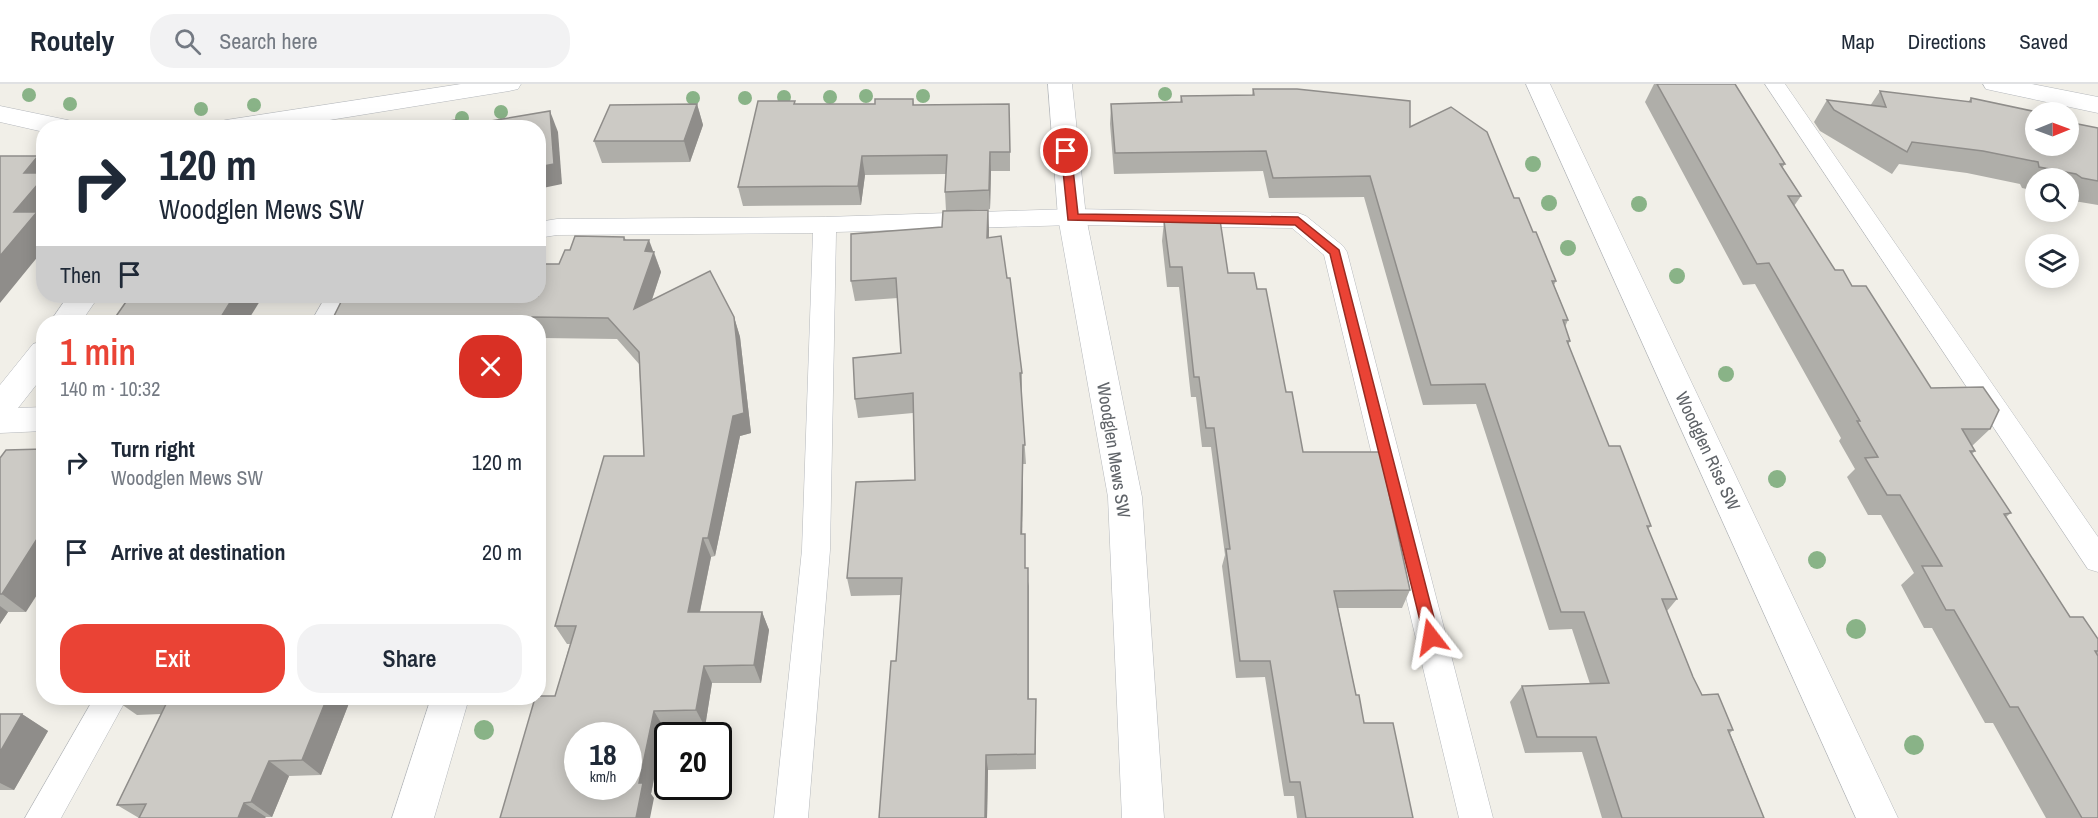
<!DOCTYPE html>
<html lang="en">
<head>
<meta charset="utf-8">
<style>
  body { margin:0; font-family:"Archivo Narrow",sans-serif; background:#f2f2f3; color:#1f2937; height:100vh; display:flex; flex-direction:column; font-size:22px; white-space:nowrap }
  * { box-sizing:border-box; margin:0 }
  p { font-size:20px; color:#747a83 }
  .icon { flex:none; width:33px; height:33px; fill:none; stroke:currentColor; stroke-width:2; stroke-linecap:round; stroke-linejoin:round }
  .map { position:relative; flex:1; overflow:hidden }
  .details { position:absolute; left:36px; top:231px; width:510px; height:390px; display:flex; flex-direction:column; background:#fff; border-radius:24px; box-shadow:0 3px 15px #0003 }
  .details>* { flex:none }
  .hud { position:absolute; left:36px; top:36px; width:510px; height:183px; border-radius:24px; box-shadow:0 3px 15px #0003; background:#fff; color:#1f2937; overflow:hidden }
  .needle { width:39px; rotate:89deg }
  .buttons { position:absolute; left:2025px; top:18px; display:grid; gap:12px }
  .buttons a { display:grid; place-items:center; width:54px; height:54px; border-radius:50%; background:#fff; box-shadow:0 3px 15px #0003; font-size:30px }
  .speed { position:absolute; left:564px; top:638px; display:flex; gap:12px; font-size:30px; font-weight:700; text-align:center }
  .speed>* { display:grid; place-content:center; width:78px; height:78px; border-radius:50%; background:#fff; box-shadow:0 3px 15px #0003; line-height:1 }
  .speed small { font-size:15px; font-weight:400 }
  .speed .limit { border:3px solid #111; border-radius:9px; background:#fff; color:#111 }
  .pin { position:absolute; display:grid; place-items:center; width:51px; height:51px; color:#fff; margin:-26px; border:3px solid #fff; border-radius:50%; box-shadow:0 2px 6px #0007 }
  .me { position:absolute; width:66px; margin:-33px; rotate:346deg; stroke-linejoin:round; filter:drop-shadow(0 0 4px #0008) }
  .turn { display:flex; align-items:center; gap:21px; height:126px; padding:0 24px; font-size:27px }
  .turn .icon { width:78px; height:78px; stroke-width:2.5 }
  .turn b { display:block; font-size:42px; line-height:51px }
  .then { display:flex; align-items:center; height:57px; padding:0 24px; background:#0003; gap:12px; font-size:22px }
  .round { display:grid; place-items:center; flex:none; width:63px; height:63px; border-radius:24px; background:#f2f2f3 }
  .head { display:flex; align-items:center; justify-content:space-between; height:102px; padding:0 24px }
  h1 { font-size:36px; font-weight:600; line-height:45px; color:#ea4335 }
  .cta { display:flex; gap:12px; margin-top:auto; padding:12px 24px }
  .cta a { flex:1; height:69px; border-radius:24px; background:#ea4335; color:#fff; font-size:24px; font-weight:600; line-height:69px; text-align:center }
  .cta a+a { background:#f2f2f3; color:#1f2937 }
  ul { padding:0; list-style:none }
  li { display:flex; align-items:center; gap:18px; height:90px; padding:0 24px }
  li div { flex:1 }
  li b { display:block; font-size:22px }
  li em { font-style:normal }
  header { display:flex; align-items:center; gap:36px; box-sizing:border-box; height:84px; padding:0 30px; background:#fff; border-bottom:2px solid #e0e1e3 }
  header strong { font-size:28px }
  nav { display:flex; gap:33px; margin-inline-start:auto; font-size:21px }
  .search { width:420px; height:54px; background:#f2f2f3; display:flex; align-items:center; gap:15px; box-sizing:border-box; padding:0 21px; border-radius:24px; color:#747a83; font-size:22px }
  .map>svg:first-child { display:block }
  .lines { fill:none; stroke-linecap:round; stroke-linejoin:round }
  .lane-casing { stroke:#b5b8bc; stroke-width:1 }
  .street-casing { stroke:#b5b8bc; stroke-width:1 }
  .lane { fill:#fff; fill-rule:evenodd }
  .street { fill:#fff; fill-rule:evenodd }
  .tree { fill:#89b387 }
  .wall { fill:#afaea9 }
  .shaded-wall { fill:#8f8d8a }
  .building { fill:#cccac5; stroke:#8f8d8a; stroke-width:1.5; fill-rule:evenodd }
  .route { fill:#ea4335; stroke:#982c22; stroke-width:1.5 }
  .labels { text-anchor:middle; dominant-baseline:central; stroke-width:6; stroke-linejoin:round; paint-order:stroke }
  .street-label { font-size:18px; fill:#5f6368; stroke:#fff }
</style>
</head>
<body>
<header>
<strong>Routely</strong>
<div class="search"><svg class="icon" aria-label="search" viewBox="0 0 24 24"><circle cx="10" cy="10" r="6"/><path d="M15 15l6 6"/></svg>Search here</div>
<nav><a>Map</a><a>Directions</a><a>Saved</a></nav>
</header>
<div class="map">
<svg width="2098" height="734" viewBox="0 0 2098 734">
  <rect width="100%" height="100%" fill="#f1efe8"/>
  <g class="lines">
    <g class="lane-casing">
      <g id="lane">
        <polygon points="1765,0 1785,0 2098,453 2098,488 2088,485"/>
        <polygon points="1072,125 1298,129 1306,132 1343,162 1347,168 1493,734 1459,734 1324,171 1292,144 1072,141 836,148 830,466 808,734 774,734 802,466 813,149 557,151 538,154 538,138 557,135 825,133"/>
        <polygon points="326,212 350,212 335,238 311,238"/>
        <polygon points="94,614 127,614 61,734 25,734"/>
      </g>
    </g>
    <g class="street-casing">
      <g id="street">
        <polygon points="461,0 521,0 518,5 509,7 280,44 213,44 217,38 226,36"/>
        <polygon points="1048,0 1072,0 1086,133 1142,413 1164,734 1122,734 1108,413 1058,133"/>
        <polygon points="1526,0 1550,0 1898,734 1856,734"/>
        <polygon points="1983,0 2032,0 2098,13 2098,29 1995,7 1986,5"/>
        <polygon points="0,22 77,38 81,44 44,44 44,48 0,38"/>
        <polygon points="68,212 99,212 81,238 50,238"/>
        <polygon points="44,257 44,291 18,324 44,323 44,347 0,349 0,301 33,260"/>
        <polygon points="431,614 469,614 434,734 392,734"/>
      </g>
    </g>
    <use href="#lane" class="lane"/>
    <use href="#street" class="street"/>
  </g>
  <g class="tree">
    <circle cx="1165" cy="10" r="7"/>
    <circle cx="29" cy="11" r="7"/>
    <circle cx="866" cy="12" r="7"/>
    <circle cx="923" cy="12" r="7"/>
    <circle cx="784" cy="13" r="7"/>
    <circle cx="830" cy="13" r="7"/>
    <circle cx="693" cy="14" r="7"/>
    <circle cx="745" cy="14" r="7"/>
    <circle cx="70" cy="20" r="7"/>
    <circle cx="254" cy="21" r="7"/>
    <circle cx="201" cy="25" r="7"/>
    <circle cx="501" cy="28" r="7"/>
    <circle cx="462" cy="34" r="7"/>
    <circle cx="1533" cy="80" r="8"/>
    <circle cx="1549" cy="119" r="8"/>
    <circle cx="1639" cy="120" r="8"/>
    <circle cx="1568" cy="164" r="8"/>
    <circle cx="1677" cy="192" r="8"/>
    <circle cx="1726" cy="290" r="8"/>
    <circle cx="1777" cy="395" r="9"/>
    <circle cx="1817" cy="476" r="9"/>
    <circle cx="1856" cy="545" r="10"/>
    <circle cx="484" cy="646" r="10"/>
    <circle cx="1914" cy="661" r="10"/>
  </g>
  <g class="wall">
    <polygon points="1654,0 1735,0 1785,80 1782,84 1801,112 1794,122 1835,186 1852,202 1931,304 1990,345 1972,362 1975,367 1972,370 2011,429 2006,433 2070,533 2098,555 2098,734 2046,734 1993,639 1985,639 1932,544 1924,544 1901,501 1914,489 1881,431 1868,431 1847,393 1855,385 1839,357 1841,354 1755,200 1743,201 1645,18"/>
    <polygon points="1253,5 1410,43 1514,114 1533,148 1556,197 1554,201 1568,236 1565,243 1570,257 1568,261 1609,362 1651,442 1648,445 1677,515 1667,527 1693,593 1702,611 1733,646 1730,649 1764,734 1602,734 1582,668 1525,669 1510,618 1522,602 1590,600 1572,545 1549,546 1476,320 1423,321 1364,113 1269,114 1263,87 1114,90 1110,40 1111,20 1180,18 1181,12 1252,11"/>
    <polygon points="1880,7 1968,18 1971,14 2073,39 2098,44 2098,121 2068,116 2068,94 2036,94 2036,107 2022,104 2020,100 1967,89 1899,80 1892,90 1820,47 1814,38 1827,16 1870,22"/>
    <polygon points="913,15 914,21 1010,39 1010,87 991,87 990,125 946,127 945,108 946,90 865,91 861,121 743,122 738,103 795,20 875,20"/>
    <polygon points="697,20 703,41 690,78 602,79 594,57"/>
    <polygon points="988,126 989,153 1007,194 1022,289 1022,308 1021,308 1026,380 1023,380 1022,450 1025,484 1029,502 1029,615 1036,631 1036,685 988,686 987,734 879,734 896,577 901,511 851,512 847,494 915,396 913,329 858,334 855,315 901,269 898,214 855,217 851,197 942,143"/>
    <polygon points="1164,137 1228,189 1257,205 1303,368 1410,506 1402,524 1338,524 1356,611 1364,639 1413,734 1297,734 1294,712 1284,712 1265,593 1236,594 1222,482 1225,471 1211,363 1202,363 1196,313 1191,313 1179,203 1167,203 1162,157"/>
    <polygon points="624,153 626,156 654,168 661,188 652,216 734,233 740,253 751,349 740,352 715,472 711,473 700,528 762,528 769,546 761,599 712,599 705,643 664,644 651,710 654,714 555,612 570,560 567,560 555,542 644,372 639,280 617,255 542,254 538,261 538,238 331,238 387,212 559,180 570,166"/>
    <polygon points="0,374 26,528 8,528 0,540"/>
    <polygon points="115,614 351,614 321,691 289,692 272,733 139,734 117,721 161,630 137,631 114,615"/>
    <polygon points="0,630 22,630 48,647 14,706 0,706"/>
  </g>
  <g class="shaded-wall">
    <polygon points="697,20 703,41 690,78 684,57"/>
    <polygon points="550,27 558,48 562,100 538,105 538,83"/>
    <polygon points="990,68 991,87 990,125 989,106"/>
    <polygon points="38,72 44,78 44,165 0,219 0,172 14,128 24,89"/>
    <polygon points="862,72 865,91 861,121 858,102"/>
    <polygon points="988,126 989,146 988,174 987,154"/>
    <polygon points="649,156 661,188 642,245 634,225 645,167"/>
    <polygon points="234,212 263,212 247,238 218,238"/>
    <polygon points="734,233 740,253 751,349 740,352 715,472 708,454"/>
    <polygon points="538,247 542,254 539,261 538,261"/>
    <polygon points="1023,361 1023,380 1022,468 1021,450"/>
    <polygon points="44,444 44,500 26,528 2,510"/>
    <polygon points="703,454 711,473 696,546 688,528"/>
    <polygon points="0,522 8,528 0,540"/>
    <polygon points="762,528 769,546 761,599 754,581"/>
    <polygon points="704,582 712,599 705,643 696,626"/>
    <polygon points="327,614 351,614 321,691 302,676"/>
    <polygon points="654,627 664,644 651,710 654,714 650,734 636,734 639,699"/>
    <polygon points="22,630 48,647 14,706 0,699 0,668"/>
    <polygon points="986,671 988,686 987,734 985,734"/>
    <polygon points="269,677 289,692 272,733 251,718"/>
    <polygon points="244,719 266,733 265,734 238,734"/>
  </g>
  <g class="building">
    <polygon points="1657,0 1735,0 1785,80 1780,80 1801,112 1788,112 1835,186 1843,186 1852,202 1866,202 1931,304 1983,303 1999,326 1990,345 1962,345 1975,367 1970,367 2011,429 2004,430 2070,533 2083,533 2098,555 2098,567 2095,567 2098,572 2098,734 2082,734 2018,623 2010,623 1954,526 1946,526 1922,482 1942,482 1900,411 1887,411 1865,374 1878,373 1857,337 1860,337 1769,179 1757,180"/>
    <polygon points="1253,5 1297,5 1410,17 1410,43 1451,23 1487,48 1514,114 1519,114 1533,148 1536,148 1556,197 1552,197 1568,236 1563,236 1570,257 1567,257 1609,362 1620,362 1651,442 1647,442 1677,515 1662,515 1693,593 1702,611 1718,610 1733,646 1728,646 1764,734 1622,734 1596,653 1537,653 1522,602 1609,599 1584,528 1561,528 1485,300 1431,301 1370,92 1273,94 1266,67 1115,69 1111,20 1182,18 1181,12 1254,11"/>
    <polygon points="1880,7 1971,18 1971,14 2037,28 2036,28 2036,62 2068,62 2068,36 2072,36 2073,39 2098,44 2098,97 2082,94 2076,90 2039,83 2038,78 1983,67 1912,58 1907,68 1834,26 1827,16 1886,23"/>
    <polygon points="875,15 913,15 913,21 1009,20 1010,68 990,68 989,106 945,108 947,71 862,72 858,102 738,103 758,17 795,17 794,20 875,20"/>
    <polygon points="697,20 684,57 594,57 610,21"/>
    <polygon points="550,27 554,80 538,83 538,44 420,44 420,42 456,36 455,43"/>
    <polygon points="0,72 38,72 24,89 44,89 44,93 14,128 37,128 0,172"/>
    <polygon points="988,126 987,154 1001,152 1007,194 1010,194 1022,289 1020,289 1025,361 1023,361 1021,450 1025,450 1025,484 1028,484 1028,615 1036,615 1035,670 986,671 985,734 879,734 891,577 896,577 902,494 847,494 856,398 915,396 913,309 855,315 853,274 901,269 896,194 851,197 851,150 942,143 943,127"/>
    <polygon points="1220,136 1228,189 1254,189 1257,205 1266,205 1286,308 1292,308 1303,368 1380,368 1410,506 1334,507 1356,611 1359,611 1364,639 1393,639 1413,734 1306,734 1300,698 1290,698 1270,577 1240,577 1226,465 1230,465 1214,344 1206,344 1199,293 1194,293 1182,183 1170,183 1164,137"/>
    <path d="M 575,152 L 624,153 L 624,156 L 649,156 L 645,167 L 654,168 L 634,225 L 710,187 L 734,233 L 744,329 L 733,332 L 708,454 L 703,454 L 688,528 L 762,528 L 754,581 L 704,582 L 696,626 L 654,627 L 639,699 L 643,699 L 636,734 L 500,734 L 535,614 L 538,614 L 538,612 L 555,612 L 576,542 L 555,542 L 604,372 L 644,372 L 639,268 L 608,234 L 532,233 L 529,238 L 331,238 L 344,212 L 538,212 L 538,180 L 559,180 L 565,166 L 570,166 ZM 578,651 L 628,651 L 628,702 L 578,702 Z"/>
    <polygon points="130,212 234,212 218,238 112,238"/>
    <polygon points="44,365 44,444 2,510 0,510 0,374 6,366"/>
    <polygon points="115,614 164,614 114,615"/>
    <polygon points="169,614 327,614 302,676 269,677 251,718 244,719 238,734 139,734 146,720 117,721"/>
    <polygon points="0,630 22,630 0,668"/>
  </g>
  <polygon class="route" points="1066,63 1071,67 1078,130 1298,133 1339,166 1439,553 1437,558 1431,560 1426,558 1424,553 1330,170 1295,141 1068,136 1061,67"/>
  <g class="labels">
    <g class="street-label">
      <text transform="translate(1114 366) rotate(81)">Woodglen Mews SW</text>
      <text transform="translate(1708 367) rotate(65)">Woodglen Rise SW</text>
    </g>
  </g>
</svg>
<div class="buttons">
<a><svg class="needle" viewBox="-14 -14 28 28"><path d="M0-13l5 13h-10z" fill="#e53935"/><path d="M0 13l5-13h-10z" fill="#747a83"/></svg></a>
<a><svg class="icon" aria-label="search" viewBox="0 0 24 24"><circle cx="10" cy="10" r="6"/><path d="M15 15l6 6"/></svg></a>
<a><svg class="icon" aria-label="layers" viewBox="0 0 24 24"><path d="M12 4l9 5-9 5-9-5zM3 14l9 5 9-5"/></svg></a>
</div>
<div class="speed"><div>18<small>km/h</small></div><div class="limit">20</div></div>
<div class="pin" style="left:1066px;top:67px;background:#d93025"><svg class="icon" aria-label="arrive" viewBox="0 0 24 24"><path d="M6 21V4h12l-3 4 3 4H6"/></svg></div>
<svg class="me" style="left:1431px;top:553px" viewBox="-20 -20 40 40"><path d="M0-17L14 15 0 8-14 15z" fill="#ea4335" stroke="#fff" stroke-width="4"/></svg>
<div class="hud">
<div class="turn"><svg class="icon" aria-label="right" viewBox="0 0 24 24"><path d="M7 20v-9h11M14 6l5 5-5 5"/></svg><div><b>120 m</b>Woodglen Mews SW</div></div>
<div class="then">Then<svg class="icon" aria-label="arrive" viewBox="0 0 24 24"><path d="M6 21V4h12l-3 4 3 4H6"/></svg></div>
</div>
<section class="details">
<div class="head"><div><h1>1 min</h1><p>140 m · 10:32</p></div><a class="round" style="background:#d93025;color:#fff"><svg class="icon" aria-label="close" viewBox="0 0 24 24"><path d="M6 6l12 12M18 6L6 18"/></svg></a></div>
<ul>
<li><svg class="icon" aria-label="right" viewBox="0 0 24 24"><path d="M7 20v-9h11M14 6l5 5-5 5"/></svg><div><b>Turn right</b><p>Woodglen Mews SW</p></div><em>120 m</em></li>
<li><svg class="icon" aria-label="arrive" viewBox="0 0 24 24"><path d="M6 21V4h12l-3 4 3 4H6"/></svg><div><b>Arrive at destination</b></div><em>20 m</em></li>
</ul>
<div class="cta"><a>Exit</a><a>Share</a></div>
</section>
</div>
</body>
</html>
